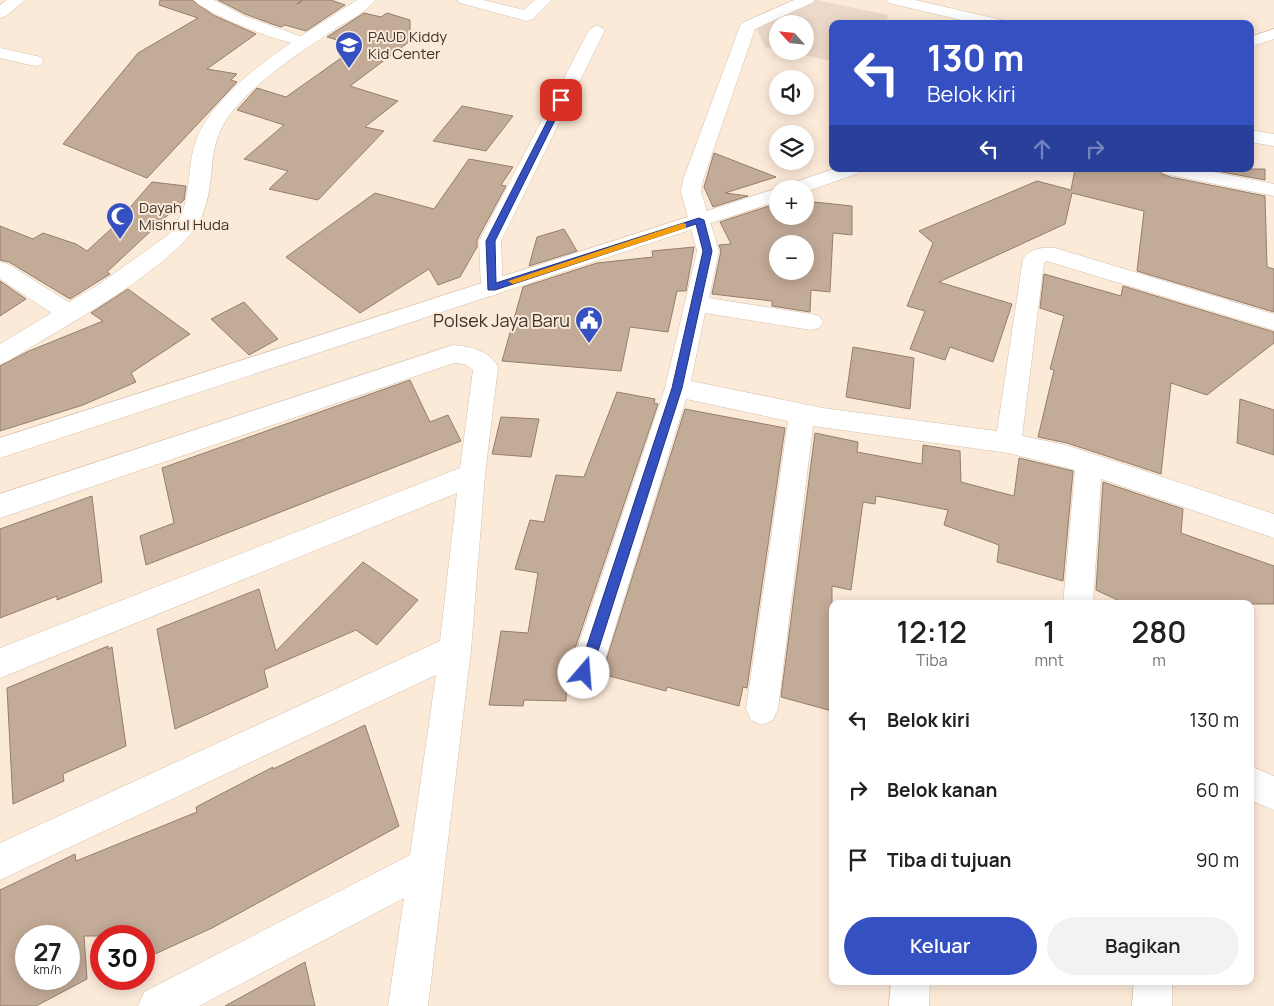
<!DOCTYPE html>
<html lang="id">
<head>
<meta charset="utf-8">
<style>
  body { margin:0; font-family:Manrope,sans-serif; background:#f2f2f2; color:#202124; height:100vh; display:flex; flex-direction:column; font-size:19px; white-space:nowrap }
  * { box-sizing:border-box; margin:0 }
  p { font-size:16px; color:#757577 }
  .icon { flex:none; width:28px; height:28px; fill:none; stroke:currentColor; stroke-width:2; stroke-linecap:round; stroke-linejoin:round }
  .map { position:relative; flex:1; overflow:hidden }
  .drawer { position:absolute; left:829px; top:600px; width:425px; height:385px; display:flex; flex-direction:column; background:#fff; border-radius:10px; box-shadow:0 2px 12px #0003 }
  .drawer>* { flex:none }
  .top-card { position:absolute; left:829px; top:20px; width:425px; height:152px; border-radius:10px; box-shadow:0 2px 12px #0003; background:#3450c1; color:#fff; overflow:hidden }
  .needle { width:32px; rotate:297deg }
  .buttons { position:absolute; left:769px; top:15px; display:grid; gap:10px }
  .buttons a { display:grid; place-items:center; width:45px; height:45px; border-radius:50%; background:#fff; box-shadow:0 2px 12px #0003; font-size:25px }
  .speed { position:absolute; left:15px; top:925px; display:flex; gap:10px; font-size:25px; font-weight:700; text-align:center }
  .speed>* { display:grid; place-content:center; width:65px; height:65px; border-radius:50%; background:#fff; box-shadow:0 2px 12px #0003; line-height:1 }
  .speed small { font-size:12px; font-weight:400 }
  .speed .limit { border:8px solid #d22; background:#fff; color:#111 }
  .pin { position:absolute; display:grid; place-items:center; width:42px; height:42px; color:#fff; margin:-21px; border-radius:10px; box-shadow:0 2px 8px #0006 }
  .me { position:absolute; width:55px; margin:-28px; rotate:18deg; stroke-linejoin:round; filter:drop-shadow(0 0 4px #0008) }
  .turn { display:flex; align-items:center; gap:18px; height:105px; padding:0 15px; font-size:22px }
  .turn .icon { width:65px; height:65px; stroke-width:2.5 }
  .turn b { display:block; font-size:35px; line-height:42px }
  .lanes { display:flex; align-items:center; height:48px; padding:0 15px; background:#0003; justify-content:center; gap:25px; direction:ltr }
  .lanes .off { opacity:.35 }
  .eta { display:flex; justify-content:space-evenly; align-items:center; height:85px; text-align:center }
  .eta b { font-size:30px; font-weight:600; line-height:35px }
  .cta { display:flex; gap:10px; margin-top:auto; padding:10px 15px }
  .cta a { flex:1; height:58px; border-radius:30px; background:#3450c1; color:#fff; font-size:20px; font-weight:600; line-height:58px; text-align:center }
  .cta a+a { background:#f2f2f2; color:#202124 }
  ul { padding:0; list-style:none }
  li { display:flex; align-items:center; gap:15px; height:70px; padding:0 15px }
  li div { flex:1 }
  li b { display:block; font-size:19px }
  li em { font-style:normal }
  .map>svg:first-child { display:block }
  .education { fill:#ecd9c9 }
  .building { fill:#c2ab97; stroke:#947e6c; fill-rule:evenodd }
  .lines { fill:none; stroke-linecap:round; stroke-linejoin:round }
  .street-casing { stroke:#d5bfaa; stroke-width:1 }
  .secondary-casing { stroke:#d5bfaa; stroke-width:1 }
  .street { fill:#fff; fill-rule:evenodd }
  .secondary { fill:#fff; fill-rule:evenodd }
  .route { fill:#3450c1; stroke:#22347d }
  .slow { fill:#f59e0b }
  .labels { text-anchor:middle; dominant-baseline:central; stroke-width:4; stroke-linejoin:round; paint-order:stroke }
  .far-poi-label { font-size:15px; fill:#3c342b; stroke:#fcead9; text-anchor:start }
  .poi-label { font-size:18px; fill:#3c342b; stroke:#fcead9; text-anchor:end }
</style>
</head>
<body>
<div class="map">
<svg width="1274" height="1006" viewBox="0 0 1274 1006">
  <rect width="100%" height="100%" fill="#fcead9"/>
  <polygon class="education" points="798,0 816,0 889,15 884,24 832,24 832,61 785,51 805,51 805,24 778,24 777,50 765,47 754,24"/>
  <g class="building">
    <polygon points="160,0 192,0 213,15 256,34 207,69 237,74 231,80 237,82 147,178 63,144 138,53 198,18 159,5"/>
    <polygon points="218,0 302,0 297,4 304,0 331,0 345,5 306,31 285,25 281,27 272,24 245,14"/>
    <polygon points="364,13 381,17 387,13 410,20 410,41 350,86 398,101 365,127 384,131 318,200 269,189 288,171 244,159 284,125 237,110 257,88 286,97 358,46 327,37"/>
    <polygon points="462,106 513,116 486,151 433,141"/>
    <polygon points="714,153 776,177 725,193 748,196 713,207 704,187"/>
    <polygon points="469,159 513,167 501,185 506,186 477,240 477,247 460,277 438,285 429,269 360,313 286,257 375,193 434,209"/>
    <polygon points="1075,169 1158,169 1162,174 1170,177 1265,196 1267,267 1274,269 1274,312 1137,271 1144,211 1072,193 1065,224 939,282 1012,304 993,362 950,347 945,360 910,349 925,311 907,306 933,243 919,231 1037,181 1071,190"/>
    <polygon points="1206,169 1265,169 1265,180"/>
    <polygon points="152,182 186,186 184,200 107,272 110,274 70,299 9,262 0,260 0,226 33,239 43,233 76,244 87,251 112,228"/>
    <path d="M 805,201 L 852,206 L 852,235 L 833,233 L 830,292 L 811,290 L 810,312 L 772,306 L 772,301 L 712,294 L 721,251 L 719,245 L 731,244 L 720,222 L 778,203 L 778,216 L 805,216 ZM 778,244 L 805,244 L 805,271 L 778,271 Z"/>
    <polygon points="564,229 577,251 529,266 537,237"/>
    <polygon points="694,247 686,291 677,291 668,332 630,327 621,371 502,361 523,287 597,263 653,257 652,251"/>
    <polygon points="1044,274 1121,296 1123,286 1274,332 1274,343 1207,395 1171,383 1161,474 1067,443 1038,437 1054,370 1050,369 1064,316 1040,308"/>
    <polygon points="0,281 26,299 0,316"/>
    <polygon points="128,289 190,334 131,373 136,382 83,405 0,431 0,366 29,351 103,321 91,313"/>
    <polygon points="244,302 278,339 249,355 211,319"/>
    <polygon points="853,347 914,358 910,409 846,397"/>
    <polygon points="410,380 430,422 448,415 461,441 146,565 140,536 174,523 162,468"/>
    <polygon points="617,392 655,399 654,403 658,404 567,672 566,701 524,700 523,706 489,705 501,631 528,633 538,573 515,569 530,520 544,522 556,475 584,477"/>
    <polygon points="1240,399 1274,410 1274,455 1237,443"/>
    <polygon points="685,409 785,428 747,688 743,687 739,706 667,687 666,691 602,674"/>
    <polygon points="501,417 539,419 531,457 492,454"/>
    <polygon points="815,433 858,442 857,452 922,464 923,445 960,451 961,482 1014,496 1019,458 1073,471 1063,581 997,562 999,545 944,525 948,510 876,496 875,504 863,502 851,590 832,586 832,711 781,697"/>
    <polygon points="1103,482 1183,509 1181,533 1274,566 1274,604 1126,604 1096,590"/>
    <polygon points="92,496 102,582 57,600 57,596 0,618 0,529"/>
    <polygon points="363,562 418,600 377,645 356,630 264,670 268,687 175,729 157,629 259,589 276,651"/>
    <polygon points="108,646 108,649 112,647 126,746 63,774 64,781 13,804 7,688"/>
    <path d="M 365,725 L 399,826 L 212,928 L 144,959 L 144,936 L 84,936 L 87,979 L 36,1006 L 0,1006 L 0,890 L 75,854 L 76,861 L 197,812 L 196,807 L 273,767 L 273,769 ZM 26,936 L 69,936 L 69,979 L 26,979 Z"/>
    <polygon points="305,962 315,1006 225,1006"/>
  </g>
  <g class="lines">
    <g class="street-casing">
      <g id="street">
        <polygon points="7,0 25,0 6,16 0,18 0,5"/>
        <path d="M 194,0 L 214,0 L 244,16 L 308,39 L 310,42 L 308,45 C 294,49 203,13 194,0 Z"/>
        <polygon points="457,0 483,0 524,10 535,0 552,0 533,19 527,21 460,3"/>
        <path d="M 794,0 L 815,0 L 812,3 L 755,29 L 703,180 L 701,192 L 719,251 L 709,298 L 811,314 L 819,316 L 823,322 L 819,328 L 811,330 L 705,313 L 691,381 L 823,408 L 997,431 L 1023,259 C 1030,248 1043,247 1055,248 L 1274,314 L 1274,330 L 1047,261 L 1044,263 L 1022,436 L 1066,445 L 1274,514 L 1274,538 L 1101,479 L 1093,604 L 1063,604 L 1075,470 L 1008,453 L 813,426 L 778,709 L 773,720 L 762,725 L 751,720 L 746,709 L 788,421 L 686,399 L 601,673 L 596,684 L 585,688 L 574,684 L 569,673 L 665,388 L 697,251 L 681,192 L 683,180 L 740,26 L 742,23 Z"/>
        <polygon points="886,0 915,0 1006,21 1008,24 978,24 889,3"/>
        <polygon points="597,25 605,30 501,241 503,288 500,293 492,296 484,293 481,288 479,241 589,30"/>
        <polygon points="0,48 41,57 43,61 41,65 35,66 0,58"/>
        <polygon points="1250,130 1274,134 1274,146 1250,142"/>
        <polygon points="1160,169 1198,169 1274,184 1274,196 1170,175 1163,173"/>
        <polygon points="0,262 8,264 75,306 78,312 75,318 67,320 59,318 0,279"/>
        <path d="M 453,345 C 471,347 489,350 498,367 L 485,475 L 471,650 L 428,1006 L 388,1006 L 404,898 L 199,1006 L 138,1006 L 144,992 L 410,855 L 436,675 L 0,880 L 0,843 L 440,641 L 457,493 L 0,678 L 0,648 L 460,468 L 473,370 L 465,364 L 454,363 L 0,518 L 0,494 Z"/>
        <polygon points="1250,766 1274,776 1274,810 1250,800"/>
        <polygon points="891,981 930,981 929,1006 889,1006"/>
        <polygon points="1134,981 1172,981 1172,1006 1132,1006"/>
      </g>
    </g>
    <g class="secondary-casing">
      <g id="secondary">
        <path d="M 357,0 L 375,0 C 366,13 345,22 332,31 C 299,53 264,76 237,106 C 201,146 220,176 201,218 C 179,266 56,331 8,361 L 0,364 L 0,344 L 101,283 L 168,235 C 195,207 184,171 197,138 C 220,81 307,33 357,0 Z"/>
        <polygon points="1274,29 1274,39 1250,47 1250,37"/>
        <polygon points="834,169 862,169 859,173 805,192 805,189 783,189 786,185"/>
        <polygon points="778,188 782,189 778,189 778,201 0,458 0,438"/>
      </g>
    </g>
    <use href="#street" class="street"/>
    <use href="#secondary" class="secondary"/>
  </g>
  <polygon class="route" points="561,98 565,100 495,241 496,283 699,218 704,220 712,251 682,388 591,673 589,677 584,679 580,677 578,673 672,388 703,251 696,224 495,290 488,290 486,241 558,100"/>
  <polygon class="slow" points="683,223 686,224 686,228 516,283 513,284 508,281"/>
  <defs>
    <g id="school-pin" transform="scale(1.4375)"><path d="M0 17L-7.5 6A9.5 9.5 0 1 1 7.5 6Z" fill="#3450c1" stroke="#fcead9"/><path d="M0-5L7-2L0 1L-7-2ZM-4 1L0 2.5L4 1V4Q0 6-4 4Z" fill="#fff"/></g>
    <g id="mosque-pin" transform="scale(1.4375)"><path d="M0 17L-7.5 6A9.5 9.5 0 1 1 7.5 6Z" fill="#3450c1" stroke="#fcead9"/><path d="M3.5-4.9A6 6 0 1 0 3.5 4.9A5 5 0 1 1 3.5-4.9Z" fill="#fff"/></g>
    <g id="civic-pin" transform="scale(1.4375)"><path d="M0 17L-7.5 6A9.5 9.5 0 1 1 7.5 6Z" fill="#3450c1" stroke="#fcead9"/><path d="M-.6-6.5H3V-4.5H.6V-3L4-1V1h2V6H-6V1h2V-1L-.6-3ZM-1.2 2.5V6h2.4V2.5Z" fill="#fff"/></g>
  </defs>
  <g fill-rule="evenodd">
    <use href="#school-pin" x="349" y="45"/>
    <use href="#mosque-pin" x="120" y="216"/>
    <use href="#civic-pin" x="589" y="320"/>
  </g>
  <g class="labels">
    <g class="far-poi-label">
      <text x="368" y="36">PAUD Kiddy<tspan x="368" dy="17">Kid Center</tspan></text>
      <text x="139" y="207">Dayah<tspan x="139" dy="17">Mishrul Huda</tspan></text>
    </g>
    <g class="poi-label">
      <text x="570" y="320">Polsek Jaya Baru</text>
    </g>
  </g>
</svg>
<div class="buttons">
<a><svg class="needle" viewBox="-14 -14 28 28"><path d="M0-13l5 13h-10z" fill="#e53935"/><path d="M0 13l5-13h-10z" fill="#757577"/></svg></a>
<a><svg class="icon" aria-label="sound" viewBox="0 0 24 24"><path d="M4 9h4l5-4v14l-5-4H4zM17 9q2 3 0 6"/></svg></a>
<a><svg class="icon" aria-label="layers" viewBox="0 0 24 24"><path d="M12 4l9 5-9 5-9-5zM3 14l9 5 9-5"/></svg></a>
<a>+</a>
<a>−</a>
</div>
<div class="speed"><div>27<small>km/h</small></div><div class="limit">30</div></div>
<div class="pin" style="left:561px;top:100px;background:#d93025"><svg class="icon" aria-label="arrive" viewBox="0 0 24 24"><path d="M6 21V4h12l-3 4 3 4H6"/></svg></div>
<svg class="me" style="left:584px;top:673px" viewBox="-20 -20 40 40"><circle r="19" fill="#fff"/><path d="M0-13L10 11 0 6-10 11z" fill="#3450c1"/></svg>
<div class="top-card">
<div class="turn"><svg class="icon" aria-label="left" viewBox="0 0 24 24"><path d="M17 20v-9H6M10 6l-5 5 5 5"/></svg><div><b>130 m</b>Belok kiri</div></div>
<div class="lanes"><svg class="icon" aria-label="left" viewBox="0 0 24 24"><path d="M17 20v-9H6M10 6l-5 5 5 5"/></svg><svg class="icon off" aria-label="ahead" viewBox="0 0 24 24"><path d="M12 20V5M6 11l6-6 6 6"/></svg><svg class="icon off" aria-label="right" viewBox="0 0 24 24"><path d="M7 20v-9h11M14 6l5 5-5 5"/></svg></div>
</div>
<section class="drawer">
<div class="eta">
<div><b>12:12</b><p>Tiba</p></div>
<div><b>1</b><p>mnt</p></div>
<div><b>280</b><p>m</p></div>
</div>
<ul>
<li><svg class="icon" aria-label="left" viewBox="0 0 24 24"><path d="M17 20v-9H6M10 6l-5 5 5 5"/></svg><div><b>Belok kiri</b></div><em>130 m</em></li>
<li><svg class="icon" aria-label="right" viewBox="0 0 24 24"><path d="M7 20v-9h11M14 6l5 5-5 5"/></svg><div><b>Belok kanan</b></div><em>60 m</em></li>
<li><svg class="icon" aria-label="arrive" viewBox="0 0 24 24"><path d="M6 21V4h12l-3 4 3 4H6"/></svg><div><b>Tiba di tujuan</b></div><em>90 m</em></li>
</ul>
<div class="cta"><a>Keluar</a><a>Bagikan</a></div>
</section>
</div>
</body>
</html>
